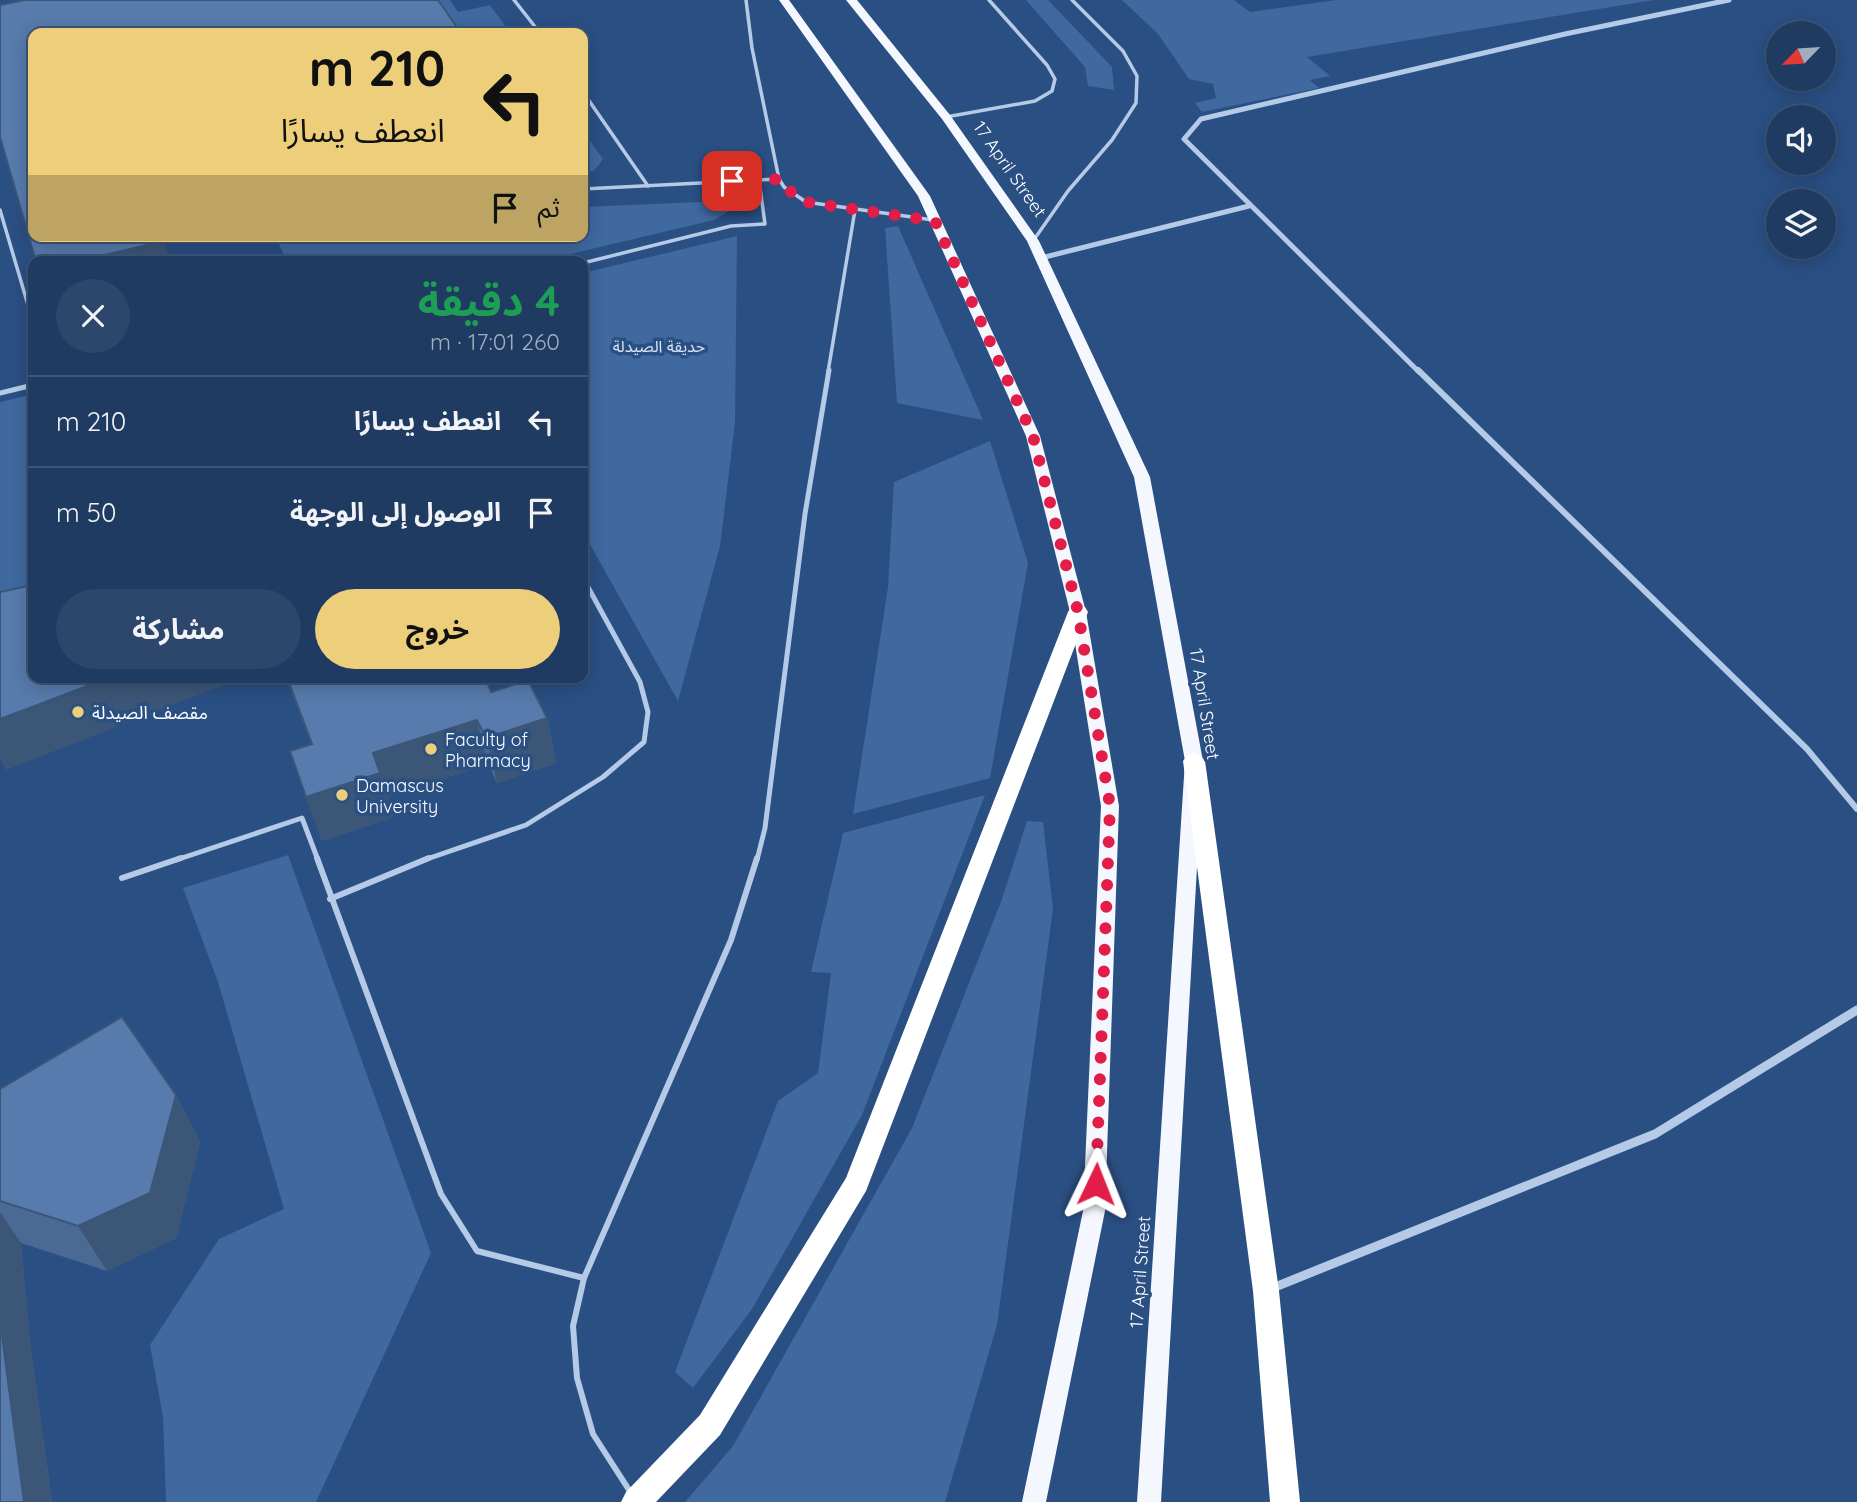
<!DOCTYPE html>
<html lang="ar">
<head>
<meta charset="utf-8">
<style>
  body { margin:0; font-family:Quicksand,"Noto Sans Arabic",sans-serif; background:#2d466b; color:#f1f3f6; direction:rtl; height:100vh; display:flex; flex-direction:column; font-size:26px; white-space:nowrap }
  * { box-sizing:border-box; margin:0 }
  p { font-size:23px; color:#a2adbe }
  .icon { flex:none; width:38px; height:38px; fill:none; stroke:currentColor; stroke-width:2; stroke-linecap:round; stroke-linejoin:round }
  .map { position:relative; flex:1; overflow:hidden; direction:ltr }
  .drawer { position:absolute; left:28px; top:256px; width:560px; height:427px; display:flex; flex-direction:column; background:#203b62; border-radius:14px; box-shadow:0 4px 18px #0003,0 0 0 2px #3d5577; direction:rtl }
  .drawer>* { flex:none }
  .hud { position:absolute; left:28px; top:28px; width:560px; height:214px; border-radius:14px; box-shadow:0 4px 18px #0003,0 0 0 2px #3d5577; direction:rtl; background:#edce7b; color:#111; overflow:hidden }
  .needle { width:46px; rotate:245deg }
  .fabs { position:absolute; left:1766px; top:21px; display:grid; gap:14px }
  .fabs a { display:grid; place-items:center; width:70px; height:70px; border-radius:50%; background:#203b62; box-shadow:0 4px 18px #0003,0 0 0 2px #3d5577; font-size:35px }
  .pin { position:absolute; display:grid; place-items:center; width:60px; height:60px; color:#fff; margin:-30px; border-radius:14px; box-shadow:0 4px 10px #0006 }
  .me { position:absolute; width:77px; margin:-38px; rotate:2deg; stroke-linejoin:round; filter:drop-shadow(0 0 5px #0008) }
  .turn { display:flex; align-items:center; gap:24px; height:147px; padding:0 28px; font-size:32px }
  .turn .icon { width:91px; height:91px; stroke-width:2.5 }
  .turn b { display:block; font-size:49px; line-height:60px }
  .then { display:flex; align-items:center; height:66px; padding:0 28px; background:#0003; gap:14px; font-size:26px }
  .round { display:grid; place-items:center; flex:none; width:74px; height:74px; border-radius:37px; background:#2d466b }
  .head { display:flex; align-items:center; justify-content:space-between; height:119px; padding:0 28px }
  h1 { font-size:42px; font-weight:700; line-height:52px; color:#1e9e55 }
  .button { display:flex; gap:14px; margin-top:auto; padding:14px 28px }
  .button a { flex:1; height:80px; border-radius:42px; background:#edce7b; color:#111; font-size:28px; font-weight:700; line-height:80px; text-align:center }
  .button a+a { background:#2d466b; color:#f1f3f6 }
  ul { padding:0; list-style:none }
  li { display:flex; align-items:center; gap:21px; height:91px; padding:0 28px; border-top:2px solid #3d5577 }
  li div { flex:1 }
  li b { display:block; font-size:26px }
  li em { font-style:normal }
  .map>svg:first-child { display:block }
  .green { fill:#3f699f }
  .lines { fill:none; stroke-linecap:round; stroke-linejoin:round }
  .lane-far2 { stroke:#b4cae6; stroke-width:3.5 }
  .lane-far1 { stroke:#b4cae6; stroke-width:5 }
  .lane { stroke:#b4cae6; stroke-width:6 }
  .street-far2 { stroke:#b4cae6; stroke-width:5 }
  .street-far1 { stroke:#b4cae6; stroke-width:6 }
  .street { stroke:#b4cae6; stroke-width:9 }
  .primary { fill:#f4f8fe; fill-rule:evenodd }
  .highway { fill:#fff; fill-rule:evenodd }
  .wall { fill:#4a6a94 }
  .shaded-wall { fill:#3c5678 }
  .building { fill:#567bac; stroke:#3c5678; stroke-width:2 }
  .route { stroke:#e11d48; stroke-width:12; stroke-dasharray:0 21.6 }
  .poi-dot { fill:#edce7b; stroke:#2a4f83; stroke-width:2.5 }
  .labels { text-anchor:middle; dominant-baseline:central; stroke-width:7; stroke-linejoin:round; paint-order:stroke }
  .far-park-label { font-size:16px; fill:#d7e4f5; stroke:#2a4f83 }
  .street-label { font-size:18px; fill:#fff; stroke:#2a4f83 }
  .poi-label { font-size:18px; fill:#fff; stroke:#2a4f83; text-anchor:start }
</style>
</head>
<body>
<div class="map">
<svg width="1857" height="1502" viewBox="0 0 1857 1502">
  <rect width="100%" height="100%" fill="#2a4f83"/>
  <g class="green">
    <polygon points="422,0 450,0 458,12 490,5 506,27 476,33 445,33"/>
    <polygon points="1026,0 1048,0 1112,67 1114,90 1088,86 1085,67"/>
    <polygon points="1122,0 1234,0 1250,12 1336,0 1654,0 1307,57 1330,76 1310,80 1319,88 1202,112 1195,103 1216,98 1213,84 1189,79 1158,34"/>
    <polygon points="583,131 603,159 594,171 583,171"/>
    <polygon points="723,201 736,207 714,220 541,261 287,261 275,236 583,236 583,207"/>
    <polygon points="898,226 983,420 897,403 885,228"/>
    <polygon points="737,236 735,423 720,546 678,701 583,532 583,273"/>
    <polygon points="33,394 33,599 0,608 0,402"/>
    <polygon points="990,441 1028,563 990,778 853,814 888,587 894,482"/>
    <polygon points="985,795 862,1115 752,1309 693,1388 675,1372 778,1101 818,1073 831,973 811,972 843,833"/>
    <polygon points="1027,821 1043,822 1053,909 997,1325 945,1502 685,1502 733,1446 912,1128 1002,899"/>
    <polygon points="288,855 431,1253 316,1502 166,1502 163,1417 150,1345 219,1239 284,1209 218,982 183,888"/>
  </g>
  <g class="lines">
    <g class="lane-far2">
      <polyline points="514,0 540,33"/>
      <polyline points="746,0 752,48 779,179 784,187 806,202 933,220"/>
      <polyline points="583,92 648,186"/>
      <polyline points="946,117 1035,101 1052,91 1055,79 1047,65 989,0"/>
      <polyline points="583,189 779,179"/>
      <polyline points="0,210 33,322"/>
      <polyline points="1033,241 1068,191 1112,140 1136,103 1137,76 1123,51 1072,0"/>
      <polyline points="583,263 731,226 765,224 759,180"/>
      <polyline points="828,372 855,210"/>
    </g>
    <g class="lane-far1">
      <polyline points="0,393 33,385"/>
      <polyline points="176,860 302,818 318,860"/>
      <polyline points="424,860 526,825 603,777 644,742 648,712 640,682 583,578"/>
      <polyline points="757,860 765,828 805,514 829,370"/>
    </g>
    <g class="lane">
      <polyline points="317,858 441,1194 477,1251 584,1278"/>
      <polyline points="122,878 181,858"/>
      <polyline points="330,899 429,858"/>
      <polyline points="631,1493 593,1434 577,1378 573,1326 584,1278 731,940 757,858"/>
    </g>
    <g class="street-far2">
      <polyline points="1041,258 1249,206"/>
      <polyline points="1419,372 1184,139 1201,119 1565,34 1729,0"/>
    </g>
    <polyline class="street-far1" points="1418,370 1807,749 1857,809"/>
    <polyline class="street" points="1270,1289 1655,1134 1857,1010"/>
    <g class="primary">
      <polygon points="779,0 789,0 930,196 1040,436 1086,612 1119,806 1105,1211 1046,1502 1022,1502 1083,1211 1101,806 1070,612 1026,436 918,196"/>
      <polygon points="846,0 857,0 950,115 1039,241 1150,477 1203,761 1161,1502 1137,1502 1185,761 1134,477 1027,241 942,119"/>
    </g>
    <g class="highway">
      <polygon points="1078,605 1085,607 1088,612 866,1191 720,1435 656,1502 621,1502 626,1492 700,1415 846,1178 1068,612 1071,607"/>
      <polygon points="1194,753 1201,756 1205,761 1279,1291 1300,1502 1270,1502 1253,1291 1183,761 1187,756"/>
    </g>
  </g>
  <g class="wall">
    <polygon points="286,677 485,677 491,692 547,718 556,763 497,783 488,764 387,797 393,817 322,841 290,751 311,744"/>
    <polygon points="0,1089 176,1095 200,1142 176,1238 107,1271 21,1243 30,1343 52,1502 0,1502"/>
  </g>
  <g class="shaded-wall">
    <polygon points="164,241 170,261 79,261"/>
    <polygon points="111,677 244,677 6,770 0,759 0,719"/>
    <polygon points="547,718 556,763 497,783 486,738"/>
    <polygon points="477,720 488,764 387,797 393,817 322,841 306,797 373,753"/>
    <polygon points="176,1095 200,1142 176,1238 107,1271 78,1226"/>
    <polygon points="0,1212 21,1243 30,1343 52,1502 24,1502 0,1321"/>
  </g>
  <g class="building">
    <polygon points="25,0 438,0 461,33 33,33 33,236 162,236 164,241 79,261 36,261 0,137 0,5"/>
    <polygon points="33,585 33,677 111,677 0,719 0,592"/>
    <polygon points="287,677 485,677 491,692 528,680 547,718 486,738 477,720 373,753 380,773 306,797 290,751 312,744"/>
    <polygon points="122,1017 176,1095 150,1193 78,1226 0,1201 0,1089"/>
    <polygon points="0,1321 24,1502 0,1502"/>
  </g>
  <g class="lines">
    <polyline class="route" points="732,181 779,179 784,187 806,202 935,221 1033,436 1078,612 1110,806 1096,1184"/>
  </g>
  <g class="poi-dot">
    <circle cx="78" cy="712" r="7"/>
    <circle cx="431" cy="749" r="7"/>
    <circle cx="342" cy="795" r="7"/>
  </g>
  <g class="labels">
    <g class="far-park-label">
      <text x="659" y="346">حديقة الصيدلة</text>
    </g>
    <g class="street-label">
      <text transform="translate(1010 169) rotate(55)">17 April Street</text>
      <text transform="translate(1205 704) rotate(81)">17 April Street</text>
      <text transform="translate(1140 1272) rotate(-86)">17 April Street</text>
    </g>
    <g class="poi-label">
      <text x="92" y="712">مقصف الصيدلة</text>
      <text x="445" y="739">Faculty of<tspan x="445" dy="21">Pharmacy</tspan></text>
      <text x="356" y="785">Damascus<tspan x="356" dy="21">University</tspan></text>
    </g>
  </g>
</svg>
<div class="fabs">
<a><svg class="needle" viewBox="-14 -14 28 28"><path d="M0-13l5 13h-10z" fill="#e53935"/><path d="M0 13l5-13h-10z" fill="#a2adbe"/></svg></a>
<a><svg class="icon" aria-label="sound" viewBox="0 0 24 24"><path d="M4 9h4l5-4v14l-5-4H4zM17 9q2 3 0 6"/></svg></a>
<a><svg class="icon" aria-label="layers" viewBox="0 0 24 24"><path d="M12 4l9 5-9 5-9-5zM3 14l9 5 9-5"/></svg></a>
</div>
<div class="pin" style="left:732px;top:181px;background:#d93025"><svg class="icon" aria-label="arrive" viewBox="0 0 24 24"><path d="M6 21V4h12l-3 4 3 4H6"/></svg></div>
<svg class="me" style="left:1096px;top:1184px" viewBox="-20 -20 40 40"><path d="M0-17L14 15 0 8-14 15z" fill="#e11d48" stroke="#fff" stroke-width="4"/></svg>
<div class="hud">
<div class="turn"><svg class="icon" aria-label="left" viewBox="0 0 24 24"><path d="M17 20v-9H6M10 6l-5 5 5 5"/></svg><div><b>210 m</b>انعطف يسارًا</div></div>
<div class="then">ثم<svg class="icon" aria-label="arrive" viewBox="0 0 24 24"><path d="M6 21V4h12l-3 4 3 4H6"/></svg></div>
</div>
<section class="drawer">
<div class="head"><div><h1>4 دقيقة</h1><p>260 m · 17:01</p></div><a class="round"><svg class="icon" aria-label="close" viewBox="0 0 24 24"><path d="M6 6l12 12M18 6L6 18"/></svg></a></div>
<ul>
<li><svg class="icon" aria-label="left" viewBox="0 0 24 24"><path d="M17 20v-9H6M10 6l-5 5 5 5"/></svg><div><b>انعطف يسارًا</b></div><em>210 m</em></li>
<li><svg class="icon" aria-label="arrive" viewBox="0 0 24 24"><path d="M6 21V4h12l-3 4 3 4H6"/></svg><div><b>الوصول إلى الوجهة</b></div><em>50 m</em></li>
</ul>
<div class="button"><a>خروج</a><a>مشاركة</a></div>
</section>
</div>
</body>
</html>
